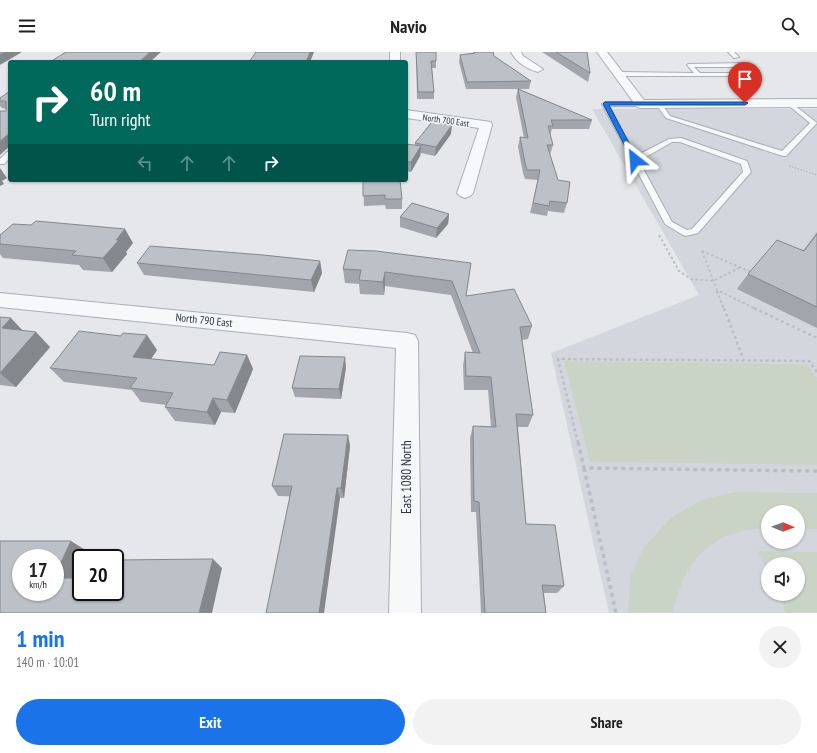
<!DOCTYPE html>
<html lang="en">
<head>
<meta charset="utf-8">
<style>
  body { margin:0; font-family:"PT Sans Narrow",sans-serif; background:#f2f2f2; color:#222; height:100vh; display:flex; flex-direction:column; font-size:15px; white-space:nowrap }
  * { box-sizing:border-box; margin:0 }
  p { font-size:13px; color:#767676 }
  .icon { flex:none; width:22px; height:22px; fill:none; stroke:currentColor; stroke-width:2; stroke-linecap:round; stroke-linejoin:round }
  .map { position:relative; height:561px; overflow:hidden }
  .drawer { display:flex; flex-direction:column; background:#fff; flex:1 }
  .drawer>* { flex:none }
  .hud { position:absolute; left:8px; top:8px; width:400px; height:122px; border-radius:4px; box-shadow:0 1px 3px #0004; background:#00695c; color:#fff; overflow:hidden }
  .needle { width:26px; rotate:91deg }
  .controls { position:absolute; left:761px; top:453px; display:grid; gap:8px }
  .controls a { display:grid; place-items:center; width:44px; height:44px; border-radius:50%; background:#fff; box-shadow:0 1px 3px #0004; font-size:20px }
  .speed { position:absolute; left:12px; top:497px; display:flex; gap:8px; font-size:20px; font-weight:700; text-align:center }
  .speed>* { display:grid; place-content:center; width:52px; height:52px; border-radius:50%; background:#fff; box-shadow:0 1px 3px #0004; line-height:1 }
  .speed small { font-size:10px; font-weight:400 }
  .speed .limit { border:2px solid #111; border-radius:6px; background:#fff; color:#111 }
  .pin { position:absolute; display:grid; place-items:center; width:34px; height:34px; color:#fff; margin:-41px -17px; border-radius:50% 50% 50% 0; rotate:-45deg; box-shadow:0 0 4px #0007 }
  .pin .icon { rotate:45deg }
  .me { position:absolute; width:44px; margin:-22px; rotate:332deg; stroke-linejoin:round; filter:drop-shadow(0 0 3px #0008) }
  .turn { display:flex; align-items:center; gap:14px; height:84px; padding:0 16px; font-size:18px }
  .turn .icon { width:52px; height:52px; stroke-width:2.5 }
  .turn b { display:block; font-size:28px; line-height:34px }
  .lanes { display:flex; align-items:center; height:38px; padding:0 16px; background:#0003; justify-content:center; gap:20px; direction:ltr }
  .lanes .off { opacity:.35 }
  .round { display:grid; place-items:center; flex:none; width:42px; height:42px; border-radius:21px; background:#f2f2f2 }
  .headline { display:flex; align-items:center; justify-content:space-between; height:68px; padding:0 16px }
  h1 { font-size:24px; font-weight:700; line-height:30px; color:#1a73e8 }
  .primary-button { display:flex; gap:8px; margin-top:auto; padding:8px 16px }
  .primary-button a { flex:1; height:46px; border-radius:24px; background:#1a73e8; color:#fff; font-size:16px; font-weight:700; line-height:46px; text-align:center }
  .primary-button a+a { background:#f2f2f2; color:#222 }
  header { display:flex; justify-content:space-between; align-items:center; height:52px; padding:0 16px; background:#fff; font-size:18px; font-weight:700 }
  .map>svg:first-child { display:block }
  .built { fill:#d3d7dd; fill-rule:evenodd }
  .green { fill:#cad4c6 }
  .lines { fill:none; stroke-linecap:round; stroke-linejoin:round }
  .service-casing { stroke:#aaaeb5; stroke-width:2 }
  .minor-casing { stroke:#aaaeb5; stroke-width:2 }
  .path-far3 { stroke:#babec3; stroke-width:1.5; stroke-dasharray:1.5 1.5; stroke-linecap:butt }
  .path-far2 { stroke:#babec3; stroke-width:2; stroke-dasharray:2.5 2.5; stroke-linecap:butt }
  .path-far1 { stroke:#babec3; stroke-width:2.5; stroke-dasharray:3 3; stroke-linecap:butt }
  .path { stroke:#babec3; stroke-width:3.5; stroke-dasharray:4 4; stroke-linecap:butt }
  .service { fill:#f7f8fa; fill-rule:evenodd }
  .minor { fill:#f7f8fa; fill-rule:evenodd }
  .wall { fill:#a2a6ac }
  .shaded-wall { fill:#84878c }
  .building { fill:#bcc1c8; stroke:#84878c }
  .route { fill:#1a73e8; stroke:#114b97 }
  .labels { text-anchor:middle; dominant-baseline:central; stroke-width:3; stroke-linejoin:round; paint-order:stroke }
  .far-street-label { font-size:9px; fill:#2d3642; stroke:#f4f6f8 }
  .street-label { font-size:11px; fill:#2d3642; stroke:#f4f6f8 }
  .near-street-label { font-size:13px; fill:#2d3642; stroke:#f4f6f8 }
</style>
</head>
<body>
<header><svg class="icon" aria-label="menu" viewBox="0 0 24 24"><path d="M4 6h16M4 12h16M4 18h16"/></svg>Navio<svg class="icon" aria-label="search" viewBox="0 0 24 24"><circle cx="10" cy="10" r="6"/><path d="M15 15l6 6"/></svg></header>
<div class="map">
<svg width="817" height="561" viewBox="0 0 817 561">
  <rect width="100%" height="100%" fill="#e5e7eb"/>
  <path class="built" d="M 592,57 L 817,57 L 817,561 L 609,561 L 551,301 L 699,243 ZM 768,460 L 798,460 L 798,490 L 768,490 ZM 768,512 L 798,512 L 798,542 L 768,542 Z"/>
  <g class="green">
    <polygon points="564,309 807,312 817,326 817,413 590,410"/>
    <path d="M 736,440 L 817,441 L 817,477 L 798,477 L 798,460 L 768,460 L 768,477 C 760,477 751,477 743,479 C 701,488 681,521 673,561 L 628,561 L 630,524 L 644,495 L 673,464 L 704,447 Z"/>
    <polygon points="758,499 817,500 817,561 786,561 778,542 798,542 798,512 768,512 768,521"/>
  </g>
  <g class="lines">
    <g class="service-casing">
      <g id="service">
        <polygon points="728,0 734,0 739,5 734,6"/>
        <path d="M 744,11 L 757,22 L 757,24 L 619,24 L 616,22 L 619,20 L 694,21 L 687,13 L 688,12 ZM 694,15 L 743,15 L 750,21 L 700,21 Z"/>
        <polygon points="789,49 817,71 786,104 783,104 666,66 656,52 661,51 670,64 782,99 810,71 787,52 786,51"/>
        <path d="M 605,50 L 641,50 L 644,52 L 641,54 L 609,54 L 636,104 L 669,87 L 681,86 L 747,109 L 751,120 L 698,181 L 686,184 L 683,183 L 665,172 L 602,52 ZM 672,90 L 680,90 L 741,112 L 743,120 L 692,177 L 687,178 L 672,170 L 639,109 Z"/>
        <polygon points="7,100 10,100 10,106 4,112 0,112 0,107"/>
      </g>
    </g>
    <g class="minor-casing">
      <g id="minor">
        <rect x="390" y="0" width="10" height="10"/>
        <path d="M 511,0 L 521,0 L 523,4 L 543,17 L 538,20 C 527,17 516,10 511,0 Z"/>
        <polygon points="597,0 607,0 644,48 817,47 817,55 641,56 637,55"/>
        <polygon points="406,58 491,70 492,73 473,141 470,144 465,146 460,144 457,141 479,76 406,66"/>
        <polygon points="0,241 407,281 415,283 418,289 421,561 389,561 396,296 0,255"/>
      </g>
    </g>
    <polyline class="path-far3" points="789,114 817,123"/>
    <g class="path-far2">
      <polyline points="659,183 679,219 691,227 713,229 739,216"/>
      <polyline points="702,199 717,238 756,257"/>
      <polyline points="702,199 751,220"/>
      <polyline points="717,239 724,257"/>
    </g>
    <g class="path-far1">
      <polyline points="724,256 744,309"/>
      <polyline points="754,256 817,286"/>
      <polyline points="578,391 558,307 809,309 817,320"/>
    </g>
    <g class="path">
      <polyline points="578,390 584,416 817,419"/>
      <polyline points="584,416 616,561"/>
    </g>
    <use href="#service" class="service"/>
    <use href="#minor" class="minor"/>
  </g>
  <g class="wall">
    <polygon points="416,0 436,0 436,16 432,16 434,40 434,47 417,47"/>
    <polygon points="473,0 493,0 494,4 531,29 529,37 519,37 592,68 589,77 552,77 550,83 553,93 550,103 558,128 567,151 564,161 548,159 547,164 530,161 538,128 525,127 523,121 518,95 520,85 524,86 516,45 518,37 466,37 459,10 460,3 473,1"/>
    <polygon points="542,0 587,0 590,21 588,30"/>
    <polygon points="10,39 6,59 6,57 2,56 0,54 0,46"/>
    <polygon points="451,82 435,104 421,101 420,104 411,120 406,119 406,92 415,94 415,91"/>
    <polygon points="363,128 402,147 402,157 386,157 385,153 364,154"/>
    <polygon points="449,162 448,172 436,186 400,175 400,165"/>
    <polygon points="817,180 817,276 737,237 748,222 803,199"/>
    <polygon points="0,183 133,191 126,200 127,202 112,220 83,218 79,213 3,206 0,202"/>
    <polygon points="320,209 322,221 314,240 144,223 137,211"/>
    <polygon points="471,211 466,244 532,274 528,287 522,288 533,363 528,375 518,375 526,472 564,534 557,541 544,541 546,561 481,561 476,460 471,460 470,386 473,374 491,375 488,338 464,338 463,314 465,300 473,301 451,243 385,234 384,243 360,242 359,232 345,231 343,217"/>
    <polygon points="0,265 50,295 16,335 0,333"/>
    <polygon points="157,298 151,307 214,313 247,303 253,317 235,361 221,360 215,373 175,369 165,355 167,353 141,350 132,338 64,330 50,316"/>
    <polygon points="346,315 341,347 295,345 292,336"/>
    <polygon points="348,383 350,394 344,446 278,444 272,434"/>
  </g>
  <g class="shaded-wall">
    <polygon points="5,0 22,0 0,13 0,3"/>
    <polygon points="150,0 161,0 150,10 139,10"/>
    <polygon points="310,0 314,0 310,10 306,10"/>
    <polygon points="452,73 451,82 435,104 436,95"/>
    <polygon points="10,81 10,94 0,103 0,89"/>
    <polygon points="421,94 420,104 411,120 411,110"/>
    <polygon points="0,116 7,126 2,129 4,132 0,134"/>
    <polygon points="449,162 448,172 436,186 437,176"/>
    <polygon points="125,177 133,191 126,200 127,202 112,220 103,206 116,188"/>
    <polygon points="320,209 322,221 314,240 311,228"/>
    <polygon points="385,220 385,234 384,243 383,230"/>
    <polygon points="11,266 25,281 2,276"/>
    <polygon points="36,280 50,295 16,335 0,321"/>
    <polygon points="147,283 157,298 143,319 133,305"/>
    <polygon points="247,303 253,317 235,361 227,348"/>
    <polygon points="345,305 346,315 341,347 339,337"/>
    <polygon points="213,346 221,360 215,373 207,360"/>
    <polygon points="348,383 350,394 344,446 341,436"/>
    <polygon points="337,436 340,446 324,561 319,561"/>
    <polygon points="71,489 87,499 84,506 81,506 81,513 72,534 55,526 55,523"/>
    <polygon points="213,507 222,516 212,561 199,561"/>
  </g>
  <g class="building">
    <polygon points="0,0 5,0 0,3"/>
    <polygon points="66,0 150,0 139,10 50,10"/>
    <polygon points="256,0 310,0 306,10 249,10"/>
    <polygon points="416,0 436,0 436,9 431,9 434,40 418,40"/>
    <polygon points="475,0 493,0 494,4 531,29 467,30 460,3 475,1"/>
    <polygon points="556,0 587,0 590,21"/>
    <polygon points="518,37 592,68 551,68 553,74 548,74 553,93 547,93 558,128 570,130 567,151 550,149 549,154 533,151 540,118 527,118 525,111 520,85 528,86"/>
    <polygon points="10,39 10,81 0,89 0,59 6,59 6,49 0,49 0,46"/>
    <polygon points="432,70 452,73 436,95 415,91"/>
    <polygon points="406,92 421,94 411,110 406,110"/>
    <polygon points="363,128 400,128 402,147 385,147 385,143 363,144"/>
    <polygon points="412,151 449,162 437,176 400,165"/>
    <polygon points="36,169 125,177 116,188 119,188 103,206 72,203 76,199 0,192 0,183 13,172 31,173"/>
    <polygon points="817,182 817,255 748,222 777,188 804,199"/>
    <polygon points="150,194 263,203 320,209 311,228 137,211"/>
    <polygon points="348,198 376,199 471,211 466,244 514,237 532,274 520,275 533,363 516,362 526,472 555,473 564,534 542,533 546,561 485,561 479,450 474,449 473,374 496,375 491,325 466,324 465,300 480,301 452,229 385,220 383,230 359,228 361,218 343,217"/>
    <polygon points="0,265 11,266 2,276 36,280 0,321"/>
    <polygon points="79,279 121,284 123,281 147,283 133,305 214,313 220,300 247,303 227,348 213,346 207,360 165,355 173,341 130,336 137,326 50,316"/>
    <polygon points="300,304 345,305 339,337 292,336"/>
    <polygon points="284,382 348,383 341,436 337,436 319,561 266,561 292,434 272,434"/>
    <polygon points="0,489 71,489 55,523 55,506 21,506 21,540 55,540 55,526 81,526 81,540 115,540 115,508 213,507 199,561 0,561"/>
  </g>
  <polygon class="route" points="605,50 745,50 748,51 745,53 609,53 638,108 635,109 632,108 603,52"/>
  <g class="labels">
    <g class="far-street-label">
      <text transform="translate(446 68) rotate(8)">North 700 East</text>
    </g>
    <g class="street-label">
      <text transform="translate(204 268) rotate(6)">North 790 East</text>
    </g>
    <g class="near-street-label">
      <text transform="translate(406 425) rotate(-90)">East 1080 North</text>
    </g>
  </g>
</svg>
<div class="controls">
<a><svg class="needle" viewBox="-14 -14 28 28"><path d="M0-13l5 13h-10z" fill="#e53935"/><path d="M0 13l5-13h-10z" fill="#767676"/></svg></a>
<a><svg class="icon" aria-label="sound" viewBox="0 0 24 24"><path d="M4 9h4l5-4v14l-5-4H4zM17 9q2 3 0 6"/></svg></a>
</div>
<div class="speed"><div>17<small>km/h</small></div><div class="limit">20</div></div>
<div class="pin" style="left:745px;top:51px;background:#d93025"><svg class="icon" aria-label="arrive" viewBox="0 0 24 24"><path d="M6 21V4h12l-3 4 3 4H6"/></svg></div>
<svg class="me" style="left:635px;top:108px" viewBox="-20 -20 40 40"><path d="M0-17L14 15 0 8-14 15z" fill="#1a73e8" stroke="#fff" stroke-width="4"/></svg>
<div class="hud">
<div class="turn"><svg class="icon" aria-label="right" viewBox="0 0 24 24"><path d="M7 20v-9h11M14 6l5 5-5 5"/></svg><div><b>60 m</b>Turn right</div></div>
<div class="lanes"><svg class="icon off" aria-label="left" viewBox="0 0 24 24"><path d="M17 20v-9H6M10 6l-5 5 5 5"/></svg><svg class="icon off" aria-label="ahead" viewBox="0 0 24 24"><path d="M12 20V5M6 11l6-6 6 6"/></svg><svg class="icon off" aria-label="ahead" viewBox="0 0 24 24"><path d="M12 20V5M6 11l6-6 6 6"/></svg><svg class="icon" aria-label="right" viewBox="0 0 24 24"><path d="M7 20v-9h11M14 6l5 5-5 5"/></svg></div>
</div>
</div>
<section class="drawer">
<div class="headline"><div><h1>1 min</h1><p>140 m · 10:01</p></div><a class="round"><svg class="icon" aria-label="close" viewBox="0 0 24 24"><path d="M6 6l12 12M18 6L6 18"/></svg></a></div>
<div class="primary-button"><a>Exit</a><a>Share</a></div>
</section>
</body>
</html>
